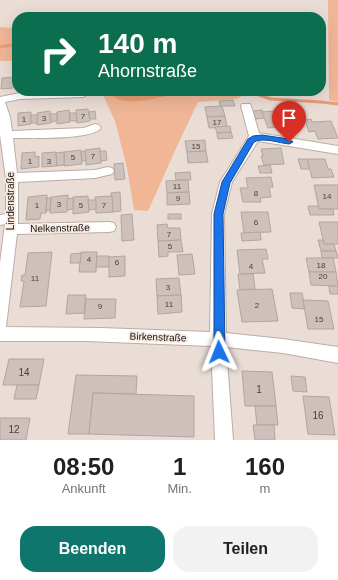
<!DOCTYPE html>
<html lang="de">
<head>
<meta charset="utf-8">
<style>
  body { margin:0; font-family:Arial,sans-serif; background:#f2f2f2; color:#202124; height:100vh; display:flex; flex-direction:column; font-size:15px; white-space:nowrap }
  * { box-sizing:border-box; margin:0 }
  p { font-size:13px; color:#757577 }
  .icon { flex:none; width:22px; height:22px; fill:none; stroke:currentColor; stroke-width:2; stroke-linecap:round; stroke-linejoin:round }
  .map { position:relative; height:440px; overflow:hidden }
  .sheet { display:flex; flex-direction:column; background:#fff; flex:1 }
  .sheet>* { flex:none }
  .top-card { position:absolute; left:12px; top:12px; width:314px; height:84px; border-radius:16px; box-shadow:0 4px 16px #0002; background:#0b6e4f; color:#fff; overflow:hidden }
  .pin { position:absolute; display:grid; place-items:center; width:34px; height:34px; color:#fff; margin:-41px -17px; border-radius:50% 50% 50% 0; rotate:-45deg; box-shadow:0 0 4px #0007 }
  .pin .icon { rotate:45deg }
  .me { position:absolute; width:44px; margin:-22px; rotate:358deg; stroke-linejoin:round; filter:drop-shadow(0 0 3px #0008) }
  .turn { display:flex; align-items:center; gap:14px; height:84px; padding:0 20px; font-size:18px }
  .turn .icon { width:52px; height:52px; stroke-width:2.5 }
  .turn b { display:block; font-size:28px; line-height:34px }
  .eta { display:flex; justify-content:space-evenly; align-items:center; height:68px; text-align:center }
  .eta b { font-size:24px; font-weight:800; line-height:28px }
  .cta { display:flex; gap:8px; margin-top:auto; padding:8px 20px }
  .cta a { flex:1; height:46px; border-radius:16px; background:#0f766e; color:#fff; font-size:16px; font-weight:800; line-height:46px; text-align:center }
  .cta a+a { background:#f2f2f2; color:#202124 }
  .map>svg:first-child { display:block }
  .green { fill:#f0b696 }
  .water { fill:#e89e73 }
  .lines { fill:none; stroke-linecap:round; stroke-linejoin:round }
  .stream { stroke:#e89e73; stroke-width:3 }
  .building { fill:#cec1bb; stroke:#b2a69f }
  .street-casing { stroke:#baada7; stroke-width:2 }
  .street { fill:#fff; fill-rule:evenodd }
  .route { fill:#1a73e8; stroke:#114b97 }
  .labels { text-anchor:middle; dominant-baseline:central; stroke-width:3.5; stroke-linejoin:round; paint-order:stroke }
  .number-label { font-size:8px; fill:#463e3c }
  .street-label { font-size:10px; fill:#181311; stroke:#f7eae3 }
  .near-number-label { font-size:10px; fill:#463e3c }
</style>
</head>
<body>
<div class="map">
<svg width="338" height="440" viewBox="0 0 338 440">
  <rect width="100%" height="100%" fill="#eaddd6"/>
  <g class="green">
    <polygon points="328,0 338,0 338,102 329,100"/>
    <polygon points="0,27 17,28 17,61 0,61"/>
    <polygon points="101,91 251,91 236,99 198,102 178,144 148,211 134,210 127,168 115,121"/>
  </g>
  <path class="water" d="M 108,91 L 188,91 C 182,94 174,94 167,96 C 150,99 121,109 108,91 Z"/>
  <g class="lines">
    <g class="stream">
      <polyline points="0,47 17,44"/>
      <polyline points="247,91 271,99 321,102 338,104"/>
    </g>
  </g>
  <g class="building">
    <polygon points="15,77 13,88 1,89 2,78"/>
    <polygon points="233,100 235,106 220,106 219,101"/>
    <polygon points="222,106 225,116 207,117 205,107"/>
    <polygon points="88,109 90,121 77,123 76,110"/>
    <polygon points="69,110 70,122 57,124 57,112"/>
    <polygon points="262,110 265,118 256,119 253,111"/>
    <polygon points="283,110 289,126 268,128 262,112"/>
    <polygon points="50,111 51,123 37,125 37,113"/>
    <polygon points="95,111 96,119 90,119 89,112"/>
    <polygon points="31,112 31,124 18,126 18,113"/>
    <polygon points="70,113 76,113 77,121 70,121"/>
    <polygon points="50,114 57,114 57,121 51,122"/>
    <rect x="31" y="115" width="6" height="8"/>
    <polygon points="225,116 227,127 209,128 207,117"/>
    <polygon points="311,119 312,122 331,121 338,138 318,139 315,131 309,132 305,120"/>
    <polygon points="230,126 231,132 217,133 215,127"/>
    <polygon points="231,132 233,138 218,139 217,133"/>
    <polygon points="205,140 206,151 187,152 185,141"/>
    <polygon points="100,148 101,163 86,165 85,150"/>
    <polygon points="281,148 284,164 264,165 261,156 263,156 261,149"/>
    <polygon points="81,150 82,164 64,166 64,152"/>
    <polygon points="85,151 86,160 82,161 81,152"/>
    <polygon points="100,151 106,151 107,160 101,161"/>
    <polygon points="206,151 208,162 188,163 187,152"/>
    <polygon points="35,152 35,157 39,156 39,167 21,169 22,153"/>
    <polygon points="56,152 57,166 42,167 42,153"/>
    <polygon points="64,152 64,165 57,166 56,153"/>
    <polygon points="298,159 307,159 310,169 301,169"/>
    <polygon points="307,159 325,159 328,169 331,169 334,177 312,178"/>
    <polygon points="123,163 125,179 115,180 114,164"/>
    <polygon points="270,165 272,173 260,173 258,166"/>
    <polygon points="190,172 191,180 176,180 175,173"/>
    <polygon points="271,177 273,187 269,187 271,197 260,198 261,202 243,202 240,188 248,188 246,178"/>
    <polygon points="188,180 189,192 167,193 166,181"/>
    <polygon points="314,185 338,185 338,209 319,209"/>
    <polygon points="120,192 121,211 113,212 111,193"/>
    <polygon points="189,192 190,204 167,205 167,193"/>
    <polygon points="47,195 46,213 41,213 40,219 26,220 28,197"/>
    <polygon points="68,195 67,212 50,213 51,197"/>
    <polygon points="88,196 89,212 73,214 73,197"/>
    <polygon points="112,196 113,212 96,213 95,197"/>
    <polygon points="47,198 51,198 50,210 46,211"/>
    <polygon points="73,198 73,209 67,210 67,199"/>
    <polygon points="88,200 96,200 96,209 89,210"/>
    <polygon points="308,206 319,206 319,209 333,209 334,215 310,215"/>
    <polygon points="241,212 268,212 271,232 244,233"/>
    <polygon points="132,214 134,240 122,241 121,215"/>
    <rect x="168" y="214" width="13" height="5"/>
    <polygon points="319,222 338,222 338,244 324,244"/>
    <polygon points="167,224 168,228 180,228 181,240 158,241 157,225"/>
    <polygon points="260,232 261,240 242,241 241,233"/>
    <polygon points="181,240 183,252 168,252 168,256 159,257 158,241"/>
    <polygon points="318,240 323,240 324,244 334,244 336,251 321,251"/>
    <polygon points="266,249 268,259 262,259 265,273 240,274 237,250"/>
    <polygon points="321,251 336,251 338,258 322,258"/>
    <polygon points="52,252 46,306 20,307 24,281 21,281 22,275 25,275 28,253"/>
    <polygon points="81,252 97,252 96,272 79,272"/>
    <polygon points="81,253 80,263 70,263 71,254"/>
    <polygon points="192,254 195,274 179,275 177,255"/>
    <polygon points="97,256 109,256 109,267 96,267"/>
    <polygon points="125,256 125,276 109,277 109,257"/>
    <polygon points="306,258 333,258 336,272 309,272"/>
    <polygon points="309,272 336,272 338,286 311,285"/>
    <polygon points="238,274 253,274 255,289 240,290"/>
    <polygon points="179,278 181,295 157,296 156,279"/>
    <polygon points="329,286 338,286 338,294 330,294"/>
    <polygon points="272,289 278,321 242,322 237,290"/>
    <polygon points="290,293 302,293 305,309 292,308"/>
    <polygon points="68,295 86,295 84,313 66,314"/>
    <polygon points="181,295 182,312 158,314 157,296"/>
    <polygon points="86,299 116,299 115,318 84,319"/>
    <polygon points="303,300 328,301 334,329 308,329"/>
    <polygon points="9,359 44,359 39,385 3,385"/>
    <polygon points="242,371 272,372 276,406 245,406"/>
    <polygon points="76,375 137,376 136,394 93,393 89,434 68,434"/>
    <polygon points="291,376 305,377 307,392 293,391"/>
    <polygon points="17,385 39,385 36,399 14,399"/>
    <polygon points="93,393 194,396 194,437 89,434"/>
    <polygon points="303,396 329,397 335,435 308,434"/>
    <polygon points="255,406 276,406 278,425 257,425"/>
    <polygon points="0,418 30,418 26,440 0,440"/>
    <polygon points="253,425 274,425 275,440 255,440"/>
  </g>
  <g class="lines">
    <g class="street-casing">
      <path id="street" d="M 84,91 L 88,94 L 83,97 L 20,99 L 5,102 L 10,117 L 12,131 L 84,128 L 95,124 L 99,125 L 101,128 C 93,140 29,138 13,138 L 17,173 L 95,170 L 108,167 L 112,168 L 114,171 L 112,174 L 95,178 L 18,182 L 18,224 L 109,222 L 114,223 L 116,227 L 114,231 L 109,232 L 17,234 L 6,327 L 101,328 L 210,332 L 212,214 L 220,182 L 249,136 L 241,106 L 242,104 L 250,104 L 251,106 L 259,133 L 338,146 L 338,154 L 258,141 L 232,182 L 224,214 L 226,333 L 283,339 L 338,347 L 338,363 L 283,353 L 226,347 L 233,440 L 215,440 L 211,346 L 86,341 L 0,341 L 0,263 L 5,224 L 0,225 L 0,215 L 6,214 L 6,179 L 0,135 L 0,97 L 20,93 Z"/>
    </g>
    <use href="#street" class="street"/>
  </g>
  <path class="route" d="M 262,135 L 289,139 L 293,142 L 289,144 C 279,143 263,137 254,142 L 230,183 L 223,214 L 225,352 L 223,356 L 219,358 L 215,356 L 214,352 L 214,214 L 222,182 L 248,139 L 253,136 Z"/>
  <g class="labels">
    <g class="number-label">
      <text x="83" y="116">7</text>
      <text x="44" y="118">3</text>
      <text x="24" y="119">1</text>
      <text x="217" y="122">17</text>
      <text x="196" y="146">15</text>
      <text x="93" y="156">7</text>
      <text x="73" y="157">5</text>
      <text x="30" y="161">1</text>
      <text x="49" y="161">3</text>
      <text x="177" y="186">11</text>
      <text x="256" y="193">8</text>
      <text x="327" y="196">14</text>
      <text x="178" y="198">9</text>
      <text x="59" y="204">3</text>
      <text x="37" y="205">1</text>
      <text x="81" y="205">5</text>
      <text x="104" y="205">7</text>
      <text x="256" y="222">6</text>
      <text x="169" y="234">7</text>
      <text x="170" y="246">5</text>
      <text x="89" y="259">4</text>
      <text x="117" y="262">6</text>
      <text x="321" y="265">18</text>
      <text x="251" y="266">4</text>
      <text x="323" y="276">20</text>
      <text x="35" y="278">11</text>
      <text x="168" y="287">3</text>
      <text x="169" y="304">11</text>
      <text x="257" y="305">2</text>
      <text x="100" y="306">9</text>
      <text x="319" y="319">15</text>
    </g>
    <g class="street-label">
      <text transform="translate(10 201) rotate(-90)">Lindenstraße</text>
      <text transform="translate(60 228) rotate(-1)">Nelkenstraße</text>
      <text transform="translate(158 337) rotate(2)">Birkenstraße</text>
    </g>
    <g class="near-number-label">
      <text x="24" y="372">14</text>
      <text x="259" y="389">1</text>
      <text x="318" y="415">16</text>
      <text x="14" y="429">12</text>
    </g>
  </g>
</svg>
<div class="pin" style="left:289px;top:142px;background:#d93025"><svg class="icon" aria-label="arrive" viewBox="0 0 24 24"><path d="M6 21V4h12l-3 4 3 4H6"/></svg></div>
<svg class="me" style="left:219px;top:352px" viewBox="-20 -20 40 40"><path d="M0-17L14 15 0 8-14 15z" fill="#1a73e8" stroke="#fff" stroke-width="4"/></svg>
<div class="top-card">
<div class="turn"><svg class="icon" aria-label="right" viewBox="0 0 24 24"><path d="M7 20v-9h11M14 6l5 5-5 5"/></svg><div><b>140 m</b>Ahornstraße</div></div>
</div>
</div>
<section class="sheet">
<div class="eta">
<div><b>08:50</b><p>Ankunft</p></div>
<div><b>1</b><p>Min.</p></div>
<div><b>160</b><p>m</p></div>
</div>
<div class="cta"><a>Beenden</a><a>Teilen</a></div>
</section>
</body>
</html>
